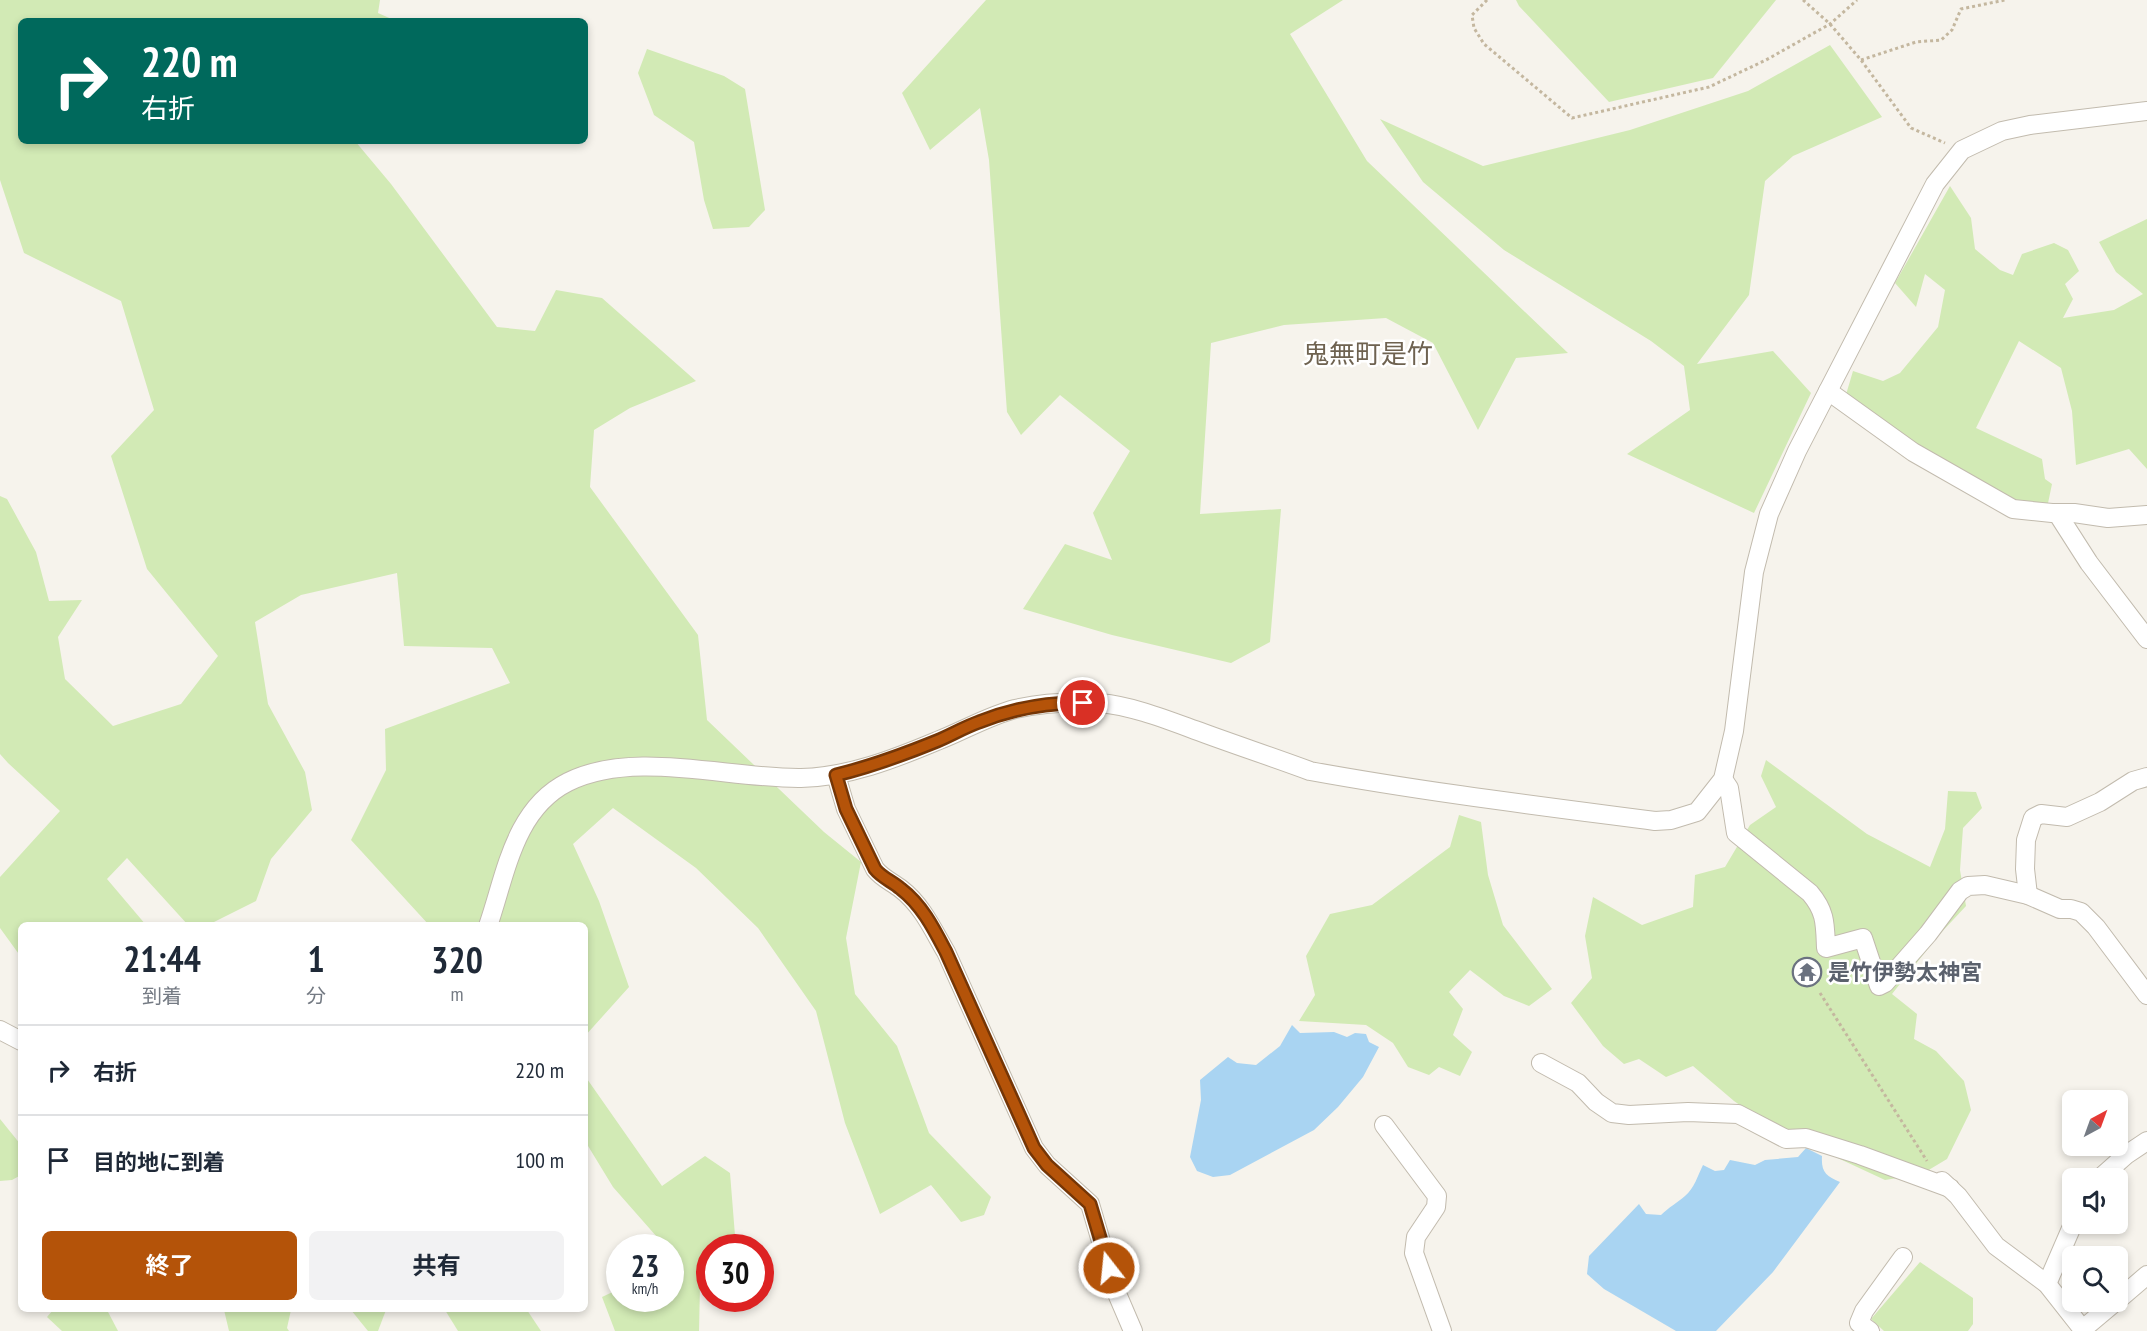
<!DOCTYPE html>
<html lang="ja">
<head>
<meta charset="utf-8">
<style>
  body { margin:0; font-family:"PT Sans Narrow","Noto Sans JP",sans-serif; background:#f2f2f3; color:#1f2937; height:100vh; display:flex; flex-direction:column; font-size:22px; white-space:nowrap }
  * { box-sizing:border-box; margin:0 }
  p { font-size:20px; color:#747a83 }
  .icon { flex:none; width:33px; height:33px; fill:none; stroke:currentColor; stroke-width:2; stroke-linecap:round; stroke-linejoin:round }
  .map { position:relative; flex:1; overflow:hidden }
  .panel { position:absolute; left:18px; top:922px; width:570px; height:390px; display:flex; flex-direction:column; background:#fff; border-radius:9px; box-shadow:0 3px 9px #0003 }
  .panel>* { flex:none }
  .guide { position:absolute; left:18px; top:18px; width:570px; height:126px; border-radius:9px; box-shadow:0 3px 9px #0003; background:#00695c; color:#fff; overflow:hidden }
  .needle { width:39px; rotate:41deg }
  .tools { position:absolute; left:2062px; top:1090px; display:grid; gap:12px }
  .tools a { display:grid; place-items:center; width:66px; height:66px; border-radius:9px; background:#fff; box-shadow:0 3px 9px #0003; font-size:30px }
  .speed { position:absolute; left:606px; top:1234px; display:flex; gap:12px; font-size:30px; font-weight:700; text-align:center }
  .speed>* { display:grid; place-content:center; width:78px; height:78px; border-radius:50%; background:#fff; box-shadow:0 3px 9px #0003; line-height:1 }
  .speed small { font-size:15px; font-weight:400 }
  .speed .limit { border:9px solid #d22; background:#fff; color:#111 }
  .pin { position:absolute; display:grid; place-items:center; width:51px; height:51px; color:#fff; margin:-26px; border:3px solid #fff; border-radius:50%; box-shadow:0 2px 6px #0007 }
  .me { position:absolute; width:66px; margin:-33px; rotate:344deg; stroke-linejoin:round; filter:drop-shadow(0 0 4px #0008) }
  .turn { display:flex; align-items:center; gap:21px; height:126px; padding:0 24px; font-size:27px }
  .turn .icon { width:78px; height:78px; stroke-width:2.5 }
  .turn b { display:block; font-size:42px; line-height:51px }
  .eta { display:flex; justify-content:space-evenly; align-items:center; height:102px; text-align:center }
  .eta b { font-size:36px; font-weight:700; line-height:42px }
  .primary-button { display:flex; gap:12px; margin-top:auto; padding:12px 24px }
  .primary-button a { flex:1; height:69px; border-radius:9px; background:#b45309; color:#fff; font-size:24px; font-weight:700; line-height:69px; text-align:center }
  .primary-button a+a { background:#f2f2f3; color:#1f2937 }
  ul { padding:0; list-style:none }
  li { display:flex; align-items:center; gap:18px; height:90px; padding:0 24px; border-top:2px solid #e0e1e3 }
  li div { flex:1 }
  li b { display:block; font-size:22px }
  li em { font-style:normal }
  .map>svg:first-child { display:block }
  .green { fill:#d2eab5 }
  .water { fill:#a9d4f2 }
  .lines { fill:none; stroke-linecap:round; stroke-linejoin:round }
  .minor-casing { stroke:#c2bbae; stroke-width:20 }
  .path { stroke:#c4b79f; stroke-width:3; stroke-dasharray:3 3; stroke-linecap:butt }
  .minor { stroke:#fff; stroke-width:18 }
  .route-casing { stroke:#753606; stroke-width:15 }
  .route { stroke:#b45309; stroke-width:10 }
  .labels { text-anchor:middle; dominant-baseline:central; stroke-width:5; stroke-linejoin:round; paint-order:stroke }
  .worship-label { font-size:22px; font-weight:bold; fill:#5b616d; stroke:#fff; text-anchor:start }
  .quarter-label { font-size:26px; fill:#6e6250; stroke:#fff }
</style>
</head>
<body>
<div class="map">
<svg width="2147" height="1331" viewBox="0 0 2147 1331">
  <rect width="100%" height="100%" fill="#f6f3ec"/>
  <g class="green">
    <polygon points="0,0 380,0 378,13 396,21 21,21 21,141 355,141 391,184 497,327 535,331 556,290 602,298 696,381 630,408 594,430 590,487 698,635 707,720 824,832 861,862 846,938 855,994 897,1046 929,1133 991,1197 984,1215 961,1222 931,1185 880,1214 845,1123 816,1011 758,928 696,868 613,808 573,844 599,901 629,987 585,1036 585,926 429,925 351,840 386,770 385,729 510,683 492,648 404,646 397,573 301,595 255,622 268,704 305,772 312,810 271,859 256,901 208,925 188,925 127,858 107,879 146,925 21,926 21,957 0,928 0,877 60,811 8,763 0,754 0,496 7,499 36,552 49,601 82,600 58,637 65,679 113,726 181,704 218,656 147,569 111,456 154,410 121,301 24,253 0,180"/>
    <polygon points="986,0 1343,0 1290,34 1367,161 1568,353 1516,358 1478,430 1433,343 1386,318 1284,325 1211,343 1200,514 1281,509 1270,642 1231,663 1112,635 1023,609 1065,544 1112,560 1093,513 1130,451 1060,395 1021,435 1007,412 989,160 980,108 930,150 902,93"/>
    <polygon points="1516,0 1776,0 1713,78 1609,102 1519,6"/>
    <polygon points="1830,45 1882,117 1793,156 1765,181 1749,295 1697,364 1773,351 1811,393 1754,513 1627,454 1690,410 1684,366 1651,341 1504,250 1423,182 1380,119 1483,166 1630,130 1748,91"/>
    <polygon points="647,49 724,76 745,89 765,210 749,227 713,229 704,200 694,142 654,115 638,73"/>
    <polygon points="1950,186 1971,218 1975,249 2000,270 2013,275 2022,254 2054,243 2068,250 2079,271 2065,284 2073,299 2063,318 2114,310 2143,294 2116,272 2099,242 2147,219 2147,469 2129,449 2076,465 2072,411 2061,368 2019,341 1976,428 2042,459 2045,479 2052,484 2047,508 2014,504 1916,448 1845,398 1853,371 1883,381 1900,373 1938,327 1945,290 1925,274 1916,307 1895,283"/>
    <polygon points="1766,760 1867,834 1930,867 1945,829 1948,791 1976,792 1982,808 1963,828 1960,870 1966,906 1938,936 1892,994 1917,1014 1914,1039 1936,1051 1964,1081 1971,1110 1947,1159 1922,1174 1885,1180 1773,1128 1734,1101 1693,1066 1666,1077 1639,1059 1624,1064 1603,1046 1571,1003 1592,978 1585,936 1593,897 1642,925 1693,907 1695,875 1725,867 1750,825 1776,807 1761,776"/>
    <polygon points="1459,815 1481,822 1488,875 1503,925 1552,989 1529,1006 1504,996 1470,970 1449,992 1463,1009 1453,1035 1472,1052 1460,1076 1439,1067 1429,1075 1408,1067 1393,1043 1366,1025 1299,1021 1315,995 1306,956 1330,914 1372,905 1450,847"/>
    <polygon points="585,1076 662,1186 705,1156 730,1173 736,1248 710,1248 709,1279 700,1285 699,1331 615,1331 602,1297 619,1289 620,1299 670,1299 670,1248 660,1248 657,1237 613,1187 585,1141"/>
    <polygon points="0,1119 21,1145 21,1175 12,1180 0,1181"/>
    <polygon points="1920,1262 1973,1298 1973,1324 1968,1331 1884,1331 1871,1319"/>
    <polygon points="53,1310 107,1310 118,1331 62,1331 47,1317"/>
    <polygon points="224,1310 291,1310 287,1328 289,1331 229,1331"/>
    <polygon points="351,1310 386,1310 378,1331 368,1331"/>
    <polygon points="445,1310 527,1310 541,1331 458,1331"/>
  </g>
  <g class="water">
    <polygon points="1292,1025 1300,1033 1334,1032 1347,1037 1355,1033 1366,1034 1369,1042 1379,1047 1363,1077 1338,1107 1314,1130 1230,1175 1213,1177 1197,1171 1190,1157 1201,1100 1200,1080 1228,1057 1237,1063 1256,1065 1280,1046"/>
    <path d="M 1806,1148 L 1822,1156 C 1821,1172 1826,1176 1840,1182 L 1773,1272 L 1716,1331 L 1676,1331 L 1604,1289 L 1587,1274 L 1589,1256 L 1639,1204 L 1646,1214 L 1661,1215 C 1669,1207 1677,1203 1685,1196 C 1694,1189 1698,1175 1703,1165 L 1715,1171 L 1724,1170 L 1730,1160 L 1755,1165 L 1765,1160 L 1798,1157 Z"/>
  </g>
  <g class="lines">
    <g class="minor-casing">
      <g id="minor">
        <polyline points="1828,391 1913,452 2013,509 2052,513 2074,513 2108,518 2147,515"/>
        <polyline points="2057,513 2089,563 2147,639"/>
        <path d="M 836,775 L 846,809 L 875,869 C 882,878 892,882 901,889 C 922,905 933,930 946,952 L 1034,1148 L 1047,1165 L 1090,1204 L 1115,1289 L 1133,1331"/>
        <path d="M 1723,779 L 1729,788 L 1736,833 L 1810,893 C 1826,912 1825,924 1826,948 L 1863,938 L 1879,986 L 1885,983 L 1928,934 L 1960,891 L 1968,886 L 1985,885 L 2028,895 L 2060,909 L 2071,909 L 2081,912 L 2096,927 L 2147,995"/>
        <polyline points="2028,895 2025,869 2026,840 2033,818 2041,814 2067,817 2100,802 2133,781 2147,777"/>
        <path d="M 488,926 C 506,874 514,809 568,782 C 634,749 729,779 801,778 C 848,777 894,759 937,741 C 963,731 988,716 1015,709 C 1042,703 1072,701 1100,703 C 1132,706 1165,719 1195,730 C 1233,744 1272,757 1310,771 C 1425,792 1540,806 1655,821 L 1671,820 L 1697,812 L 1723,779 L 1734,731 L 1754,572 L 1769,514 L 1797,451 L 1935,184 L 1962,150 L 2002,131 L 2030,125 L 2147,111"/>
        <polyline points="0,1030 21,1041"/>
        <polyline points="1541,1063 1578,1083 1596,1102 1612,1113 1629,1115 1688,1112 1738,1114 1786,1139 1806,1138 1860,1155 1950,1188"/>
        <polyline points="1384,1125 1437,1196 1436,1207 1416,1237 1414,1253 1442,1331"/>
        <polyline points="2099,1179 2126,1155 2147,1141"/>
        <polyline points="1942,1181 1958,1196 1996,1246 2047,1284 2084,1331"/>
        <polyline points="2047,1284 2073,1224"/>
        <polyline points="2118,1300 2147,1275"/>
        <polyline points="2083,1329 2115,1302"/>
        <polyline points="1870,1331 1859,1323 1864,1311 1903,1257"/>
      </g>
    </g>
    <g class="path">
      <polyline points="1487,0 1472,15 1474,28 1484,44 1572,118 1709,87 1766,60 1830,24 1857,0"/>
      <polyline points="1803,0 1830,24 1861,60 1911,128 1945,143"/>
      <polyline points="1861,60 1916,42 1941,40 1952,30 1961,9 2005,0"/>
      <polyline points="1820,993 1927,1161"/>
    </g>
    <use href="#minor" class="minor"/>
  </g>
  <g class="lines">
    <g class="route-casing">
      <path id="route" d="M 1083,703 C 1047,702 1012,709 979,722 C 965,727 951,735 937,741 C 905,754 870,767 836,775 L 846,809 L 875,869 C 882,878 892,881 901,889 C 922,905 934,929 946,952 L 1034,1148 L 1047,1165 L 1090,1204 L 1109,1268"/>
    </g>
    <use href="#route" class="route"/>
  </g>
  <defs>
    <g id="temple-ring" transform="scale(1.5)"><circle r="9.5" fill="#fff" stroke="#6b7280" stroke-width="1.5"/><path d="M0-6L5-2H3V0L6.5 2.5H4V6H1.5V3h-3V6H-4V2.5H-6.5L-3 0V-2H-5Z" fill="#6b7280"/></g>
  </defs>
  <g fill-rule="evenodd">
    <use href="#temple-ring" x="1807" y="972"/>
  </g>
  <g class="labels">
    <g class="worship-label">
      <text x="1828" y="972">是竹伊勢太神宮</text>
    </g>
    <g class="quarter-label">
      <text x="1368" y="353">鬼無町是竹</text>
    </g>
  </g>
</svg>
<div class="tools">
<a><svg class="needle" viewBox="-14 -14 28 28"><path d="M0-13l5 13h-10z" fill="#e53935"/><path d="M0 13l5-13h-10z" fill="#747a83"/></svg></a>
<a><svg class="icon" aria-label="sound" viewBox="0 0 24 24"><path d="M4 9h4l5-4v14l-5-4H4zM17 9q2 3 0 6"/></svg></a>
<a><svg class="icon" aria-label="search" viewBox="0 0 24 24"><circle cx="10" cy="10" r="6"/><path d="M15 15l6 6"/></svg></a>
</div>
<div class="speed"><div>23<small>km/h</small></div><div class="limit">30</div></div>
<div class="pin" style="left:1083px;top:703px;background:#d93025"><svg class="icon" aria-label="arrive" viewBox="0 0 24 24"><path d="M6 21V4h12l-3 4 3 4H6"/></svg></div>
<svg class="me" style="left:1109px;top:1268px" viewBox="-20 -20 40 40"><circle r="17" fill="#b45309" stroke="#fff" stroke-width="3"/><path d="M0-11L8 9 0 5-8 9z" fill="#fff"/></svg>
<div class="guide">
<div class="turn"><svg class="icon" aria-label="right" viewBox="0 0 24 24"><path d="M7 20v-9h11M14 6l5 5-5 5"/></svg><div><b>220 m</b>右折</div></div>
</div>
<section class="panel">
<div class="eta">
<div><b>21:44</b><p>到着</p></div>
<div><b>1</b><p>分</p></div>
<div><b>320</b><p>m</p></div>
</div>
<ul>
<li><svg class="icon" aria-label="right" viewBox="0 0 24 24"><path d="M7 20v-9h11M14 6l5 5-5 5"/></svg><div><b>右折</b></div><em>220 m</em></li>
<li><svg class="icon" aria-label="arrive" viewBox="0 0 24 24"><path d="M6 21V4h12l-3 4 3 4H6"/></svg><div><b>目的地に到着</b></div><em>100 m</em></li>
</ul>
<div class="primary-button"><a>終了</a><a>共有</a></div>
</section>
</div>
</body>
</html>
